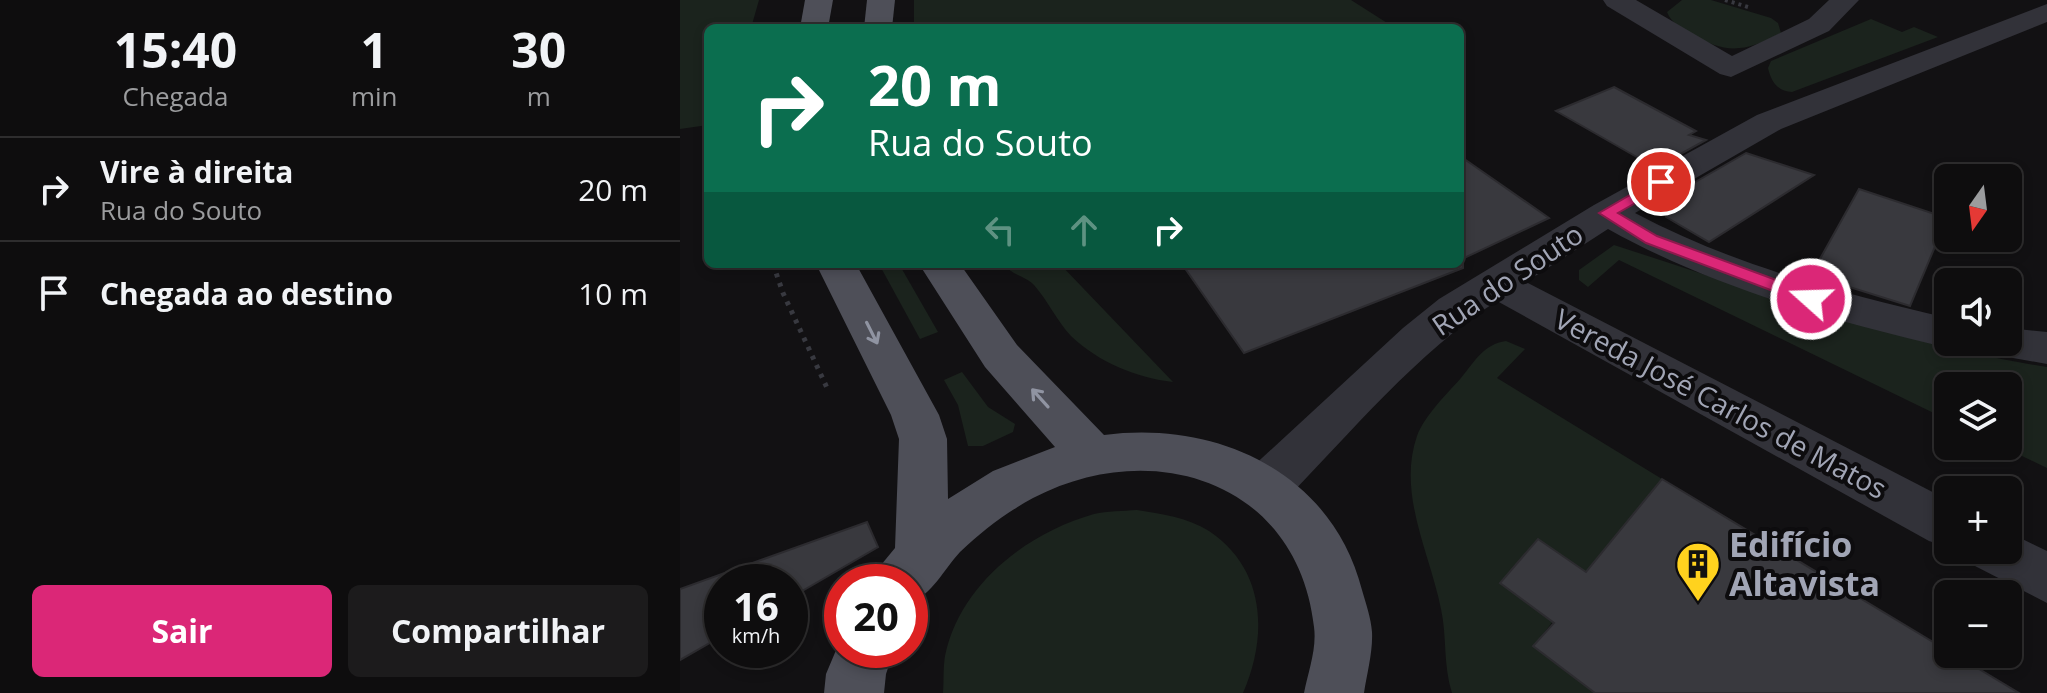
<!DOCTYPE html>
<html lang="pt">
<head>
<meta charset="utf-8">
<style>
  body { margin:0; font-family:"Open Sans",sans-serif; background:#1c1b1c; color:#f1f3f6; height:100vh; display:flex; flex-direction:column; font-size:30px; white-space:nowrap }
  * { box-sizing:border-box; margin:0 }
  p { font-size:26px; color:#9b9c9e }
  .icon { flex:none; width:44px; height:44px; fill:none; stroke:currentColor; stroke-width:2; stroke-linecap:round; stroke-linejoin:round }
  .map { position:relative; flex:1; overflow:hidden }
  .sheet { display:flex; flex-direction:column; background:#0e0d0e; width:680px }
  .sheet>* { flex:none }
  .banner { position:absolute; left:24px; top:24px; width:760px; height:244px; border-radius:12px; box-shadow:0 4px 12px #0003,0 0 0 2px #2e2d2e; background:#0b6e4f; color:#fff; overflow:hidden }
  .needle { width:52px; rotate:194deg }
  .controls { position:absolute; left:1254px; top:164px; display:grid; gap:16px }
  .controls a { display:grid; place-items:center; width:88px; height:88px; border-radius:12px; background:#0e0d0e; box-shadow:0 4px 12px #0003,0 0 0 2px #2e2d2e; font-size:40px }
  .speed { position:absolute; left:24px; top:564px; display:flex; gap:16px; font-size:40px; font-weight:700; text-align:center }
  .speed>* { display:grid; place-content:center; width:104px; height:104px; border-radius:50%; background:#0e0d0e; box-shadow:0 4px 12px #0003,0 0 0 2px #2e2d2e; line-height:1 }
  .speed small { font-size:20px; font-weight:400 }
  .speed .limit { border:12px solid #d22; background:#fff; color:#111 }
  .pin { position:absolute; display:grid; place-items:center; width:68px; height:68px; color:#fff; margin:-34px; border:4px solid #fff; border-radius:50%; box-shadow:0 2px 8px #0007 }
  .me { position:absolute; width:88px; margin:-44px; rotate:290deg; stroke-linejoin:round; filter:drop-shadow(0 0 6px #0008) }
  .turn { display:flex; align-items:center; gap:28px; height:168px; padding:0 32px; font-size:36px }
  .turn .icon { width:104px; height:104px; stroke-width:2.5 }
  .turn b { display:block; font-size:56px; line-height:68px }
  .lanes { display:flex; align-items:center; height:76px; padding:0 32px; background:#0003; justify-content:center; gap:40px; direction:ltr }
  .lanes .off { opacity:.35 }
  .eta { display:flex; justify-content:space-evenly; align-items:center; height:136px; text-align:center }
  .eta b { font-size:48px; font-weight:700; line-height:56px }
  .cta { display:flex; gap:16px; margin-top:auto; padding:16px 32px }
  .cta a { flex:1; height:92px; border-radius:12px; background:#db2777; color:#fff; font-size:32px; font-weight:700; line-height:92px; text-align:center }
  .cta a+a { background:#1c1b1c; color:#f1f3f6 }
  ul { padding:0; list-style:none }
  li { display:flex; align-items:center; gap:24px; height:104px; padding:0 32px; border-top:2px solid #2e2d2e }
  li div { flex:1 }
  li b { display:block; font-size:30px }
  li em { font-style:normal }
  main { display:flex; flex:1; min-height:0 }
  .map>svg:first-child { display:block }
  .green { fill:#1b231d }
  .building { fill:#39393e; stroke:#2c2b2f; stroke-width:2 }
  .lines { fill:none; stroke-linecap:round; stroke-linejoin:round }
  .path-far1 { stroke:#383940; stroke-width:4; stroke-dasharray:3 4; stroke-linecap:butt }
  .path { stroke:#383940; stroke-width:5; stroke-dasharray:4 6; stroke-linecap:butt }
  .minor { fill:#323239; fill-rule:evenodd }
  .major { fill:#4e4f58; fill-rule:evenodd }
  .oneway { stroke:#9094a2 }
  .route { fill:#db2777; stroke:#8e194d; stroke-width:2 }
  .labels { text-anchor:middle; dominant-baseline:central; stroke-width:8; stroke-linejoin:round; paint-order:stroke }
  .street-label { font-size:28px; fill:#a1a5b5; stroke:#0d0c0e }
  .near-poi-label { font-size:34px; font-weight:bold; fill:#a1a5b5; stroke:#0d0c0e; text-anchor:start }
</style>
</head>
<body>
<main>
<section class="sheet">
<div class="eta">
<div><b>15:40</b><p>Chegada</p></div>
<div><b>1</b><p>min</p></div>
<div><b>30</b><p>m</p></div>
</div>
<ul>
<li><svg class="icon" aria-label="right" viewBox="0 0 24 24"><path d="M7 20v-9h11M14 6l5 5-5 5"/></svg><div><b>Vire à direita</b><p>Rua do Souto</p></div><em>20 m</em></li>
<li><svg class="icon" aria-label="arrive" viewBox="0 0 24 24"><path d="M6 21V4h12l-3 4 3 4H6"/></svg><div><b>Chegada ao destino</b></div><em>10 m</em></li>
</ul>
<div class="cta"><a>Sair</a><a>Compartilhar</a></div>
</section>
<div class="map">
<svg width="1367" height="693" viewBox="0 0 1367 693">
  <rect width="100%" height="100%" fill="#121113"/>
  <g class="green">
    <polygon points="0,0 79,0 71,28 28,28 28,125 0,129"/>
    <polygon points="234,0 671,0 715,28 234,28"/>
    <path d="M 1002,0 L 1031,0 L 1091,18 L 1098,23 L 1101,33 C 1065,52 1046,55 1010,33 C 1001,27 991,23 987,12 Z"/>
    <path d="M 1191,19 L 1222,32 L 1234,27 L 1258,37 L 1112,92 C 1097,91 1091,81 1088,68 L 1091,61 Z"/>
    <path d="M 934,245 C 1077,291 1219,344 1367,367 L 1367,468 L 1321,446 L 1328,446 L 1328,386 L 1268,386 L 1268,420 L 939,260 L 908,287 L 899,280 L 899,270 Z"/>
    <polygon points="199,264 219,264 258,332 240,339"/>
    <path d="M 324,264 L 380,264 L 493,382 C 457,378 418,362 391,336 C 377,321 368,301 354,285 C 345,276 331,275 324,264 Z"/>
    <path d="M 826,341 L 845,349 L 817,378 L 982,479 L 854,646 L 915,693 L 772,693 C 763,665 767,636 761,609 C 750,553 717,494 737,436 C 745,415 766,395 781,378 C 795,361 804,344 826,341 Z"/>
    <polygon points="282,372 308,407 335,424 333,432 303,446 288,446 278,405 264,380"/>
    <path d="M 457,510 C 481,514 507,517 529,531 C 586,569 588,636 563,693 L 263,693 C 264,681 263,668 265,656 C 280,584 347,533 414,514 C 427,511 443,511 457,510 Z"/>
  </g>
  <g class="building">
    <polygon points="934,87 1016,131 1009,135 1026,140 975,168 971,156 962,160 876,111"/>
    <polygon points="1066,153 1134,175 1029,242 986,217 984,200"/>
    <polygon points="780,156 869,218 780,260"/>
    <polygon points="1179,189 1267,218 1230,306 1131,275"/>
    <polygon points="502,264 783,264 783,268 564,353"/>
    <polygon points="982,479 1268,651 1268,654 1274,654 1339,693 915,693 853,646 874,623 820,583 858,539 906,572"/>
    <polygon points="187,522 198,547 110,598 110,582 42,582 42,636 0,660 0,589"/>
  </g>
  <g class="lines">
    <polyline class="path-far1" points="1045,0 1068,7"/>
    <polyline class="path" points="93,264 103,293 148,390"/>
    <g class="minor">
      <polygon points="923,0 956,0 1052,56 1129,19 1149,0 1179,0 1149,31 1051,77 1040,74 927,6"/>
      <path d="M 1367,4 L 1367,22 L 1101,129 L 955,213 C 1053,265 1160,293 1268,318 L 1268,342 L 1283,344 L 1268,348 C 1151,320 1034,288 928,229 L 846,282 L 1268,500 L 1268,547 L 1249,541 L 817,301 C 736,353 672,432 605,500 L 587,506 L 569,500 L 562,485 L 569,470 L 723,328 L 759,299 L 914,205 L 1077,115 Z"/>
      <polygon points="1328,328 1367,332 1367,364 1305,353 1298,342 1328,342"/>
      <polygon points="1328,532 1367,551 1367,603 1295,566 1287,550 1328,550"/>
    </g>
    <g class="major">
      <polygon points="125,0 153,0 148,28 120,28"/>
      <polygon points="187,0 215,0 212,28 184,28"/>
      <path d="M 136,264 L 176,264 L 259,415 L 267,439 L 268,499 L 313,471 L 375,447 L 305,367 L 239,264 L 280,264 L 337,345 L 424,435 C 538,420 652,473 682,590 C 686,604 691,618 692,632 C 693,652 687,673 684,693 L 624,693 C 628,672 637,649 634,627 C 618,482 473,435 353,498 C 327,512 302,531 280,552 C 265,568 251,596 230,603 L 230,582 L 193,582 L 201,565 L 215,548 L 219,439 L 211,415 Z"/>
      <polygon points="162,636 162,650 214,650 206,674 204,693 144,693 146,674"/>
    </g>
  </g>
  <defs><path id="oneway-shaft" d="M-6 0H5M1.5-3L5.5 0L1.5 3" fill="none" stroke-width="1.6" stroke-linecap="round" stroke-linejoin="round" transform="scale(2)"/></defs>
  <g class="oneway">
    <use href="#oneway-shaft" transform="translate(192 333) rotate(63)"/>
    <use href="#oneway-shaft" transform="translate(360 398) rotate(-132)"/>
  </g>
  <polygon class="route" points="981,177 989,182 987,185 938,213 977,236 1137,295 1139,299 1137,303 1125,303 966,243 919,213"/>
  <defs>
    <g id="building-pin" transform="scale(2.3)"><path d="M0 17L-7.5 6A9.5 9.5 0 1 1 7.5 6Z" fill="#ffd21e" stroke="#0d0c0e"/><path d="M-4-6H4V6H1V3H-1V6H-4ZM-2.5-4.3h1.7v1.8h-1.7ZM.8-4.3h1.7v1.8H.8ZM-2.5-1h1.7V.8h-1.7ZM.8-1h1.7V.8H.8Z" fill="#111"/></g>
  </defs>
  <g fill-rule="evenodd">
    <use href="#building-pin" x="1018" y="564"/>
  </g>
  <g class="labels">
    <g class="street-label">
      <text transform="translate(827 279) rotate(-34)">Rua do Souto</text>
      <text transform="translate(1041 403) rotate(28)">Vereda José Carlos de Matos</text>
    </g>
    <g class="near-poi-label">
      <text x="1049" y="544">Edifício<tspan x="1049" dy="39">Altavista</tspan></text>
    </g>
  </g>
</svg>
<div class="controls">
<a><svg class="needle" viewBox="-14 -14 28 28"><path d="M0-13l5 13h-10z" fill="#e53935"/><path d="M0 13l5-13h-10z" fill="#9b9c9e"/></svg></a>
<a><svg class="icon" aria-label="sound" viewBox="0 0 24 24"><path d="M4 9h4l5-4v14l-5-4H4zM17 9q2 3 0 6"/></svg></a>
<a><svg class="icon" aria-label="layers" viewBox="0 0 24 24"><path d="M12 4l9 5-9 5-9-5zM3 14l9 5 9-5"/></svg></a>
<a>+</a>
<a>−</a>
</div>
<div class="speed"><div>16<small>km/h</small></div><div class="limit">20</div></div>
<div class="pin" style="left:981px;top:182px;background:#d93025"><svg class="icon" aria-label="arrive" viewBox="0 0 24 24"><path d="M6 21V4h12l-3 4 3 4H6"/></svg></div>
<svg class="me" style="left:1131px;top:299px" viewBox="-20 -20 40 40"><circle r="17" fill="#db2777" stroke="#fff" stroke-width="3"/><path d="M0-11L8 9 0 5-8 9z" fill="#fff"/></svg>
<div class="banner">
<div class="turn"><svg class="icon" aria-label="right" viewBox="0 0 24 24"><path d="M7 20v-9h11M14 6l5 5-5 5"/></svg><div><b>20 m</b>Rua do Souto</div></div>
<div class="lanes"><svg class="icon off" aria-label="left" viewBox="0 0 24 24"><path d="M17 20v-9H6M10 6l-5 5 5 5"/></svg><svg class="icon off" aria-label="ahead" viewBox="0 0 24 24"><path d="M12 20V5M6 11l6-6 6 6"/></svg><svg class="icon" aria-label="right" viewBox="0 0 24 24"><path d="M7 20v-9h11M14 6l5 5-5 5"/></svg></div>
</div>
</div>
</main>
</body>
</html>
